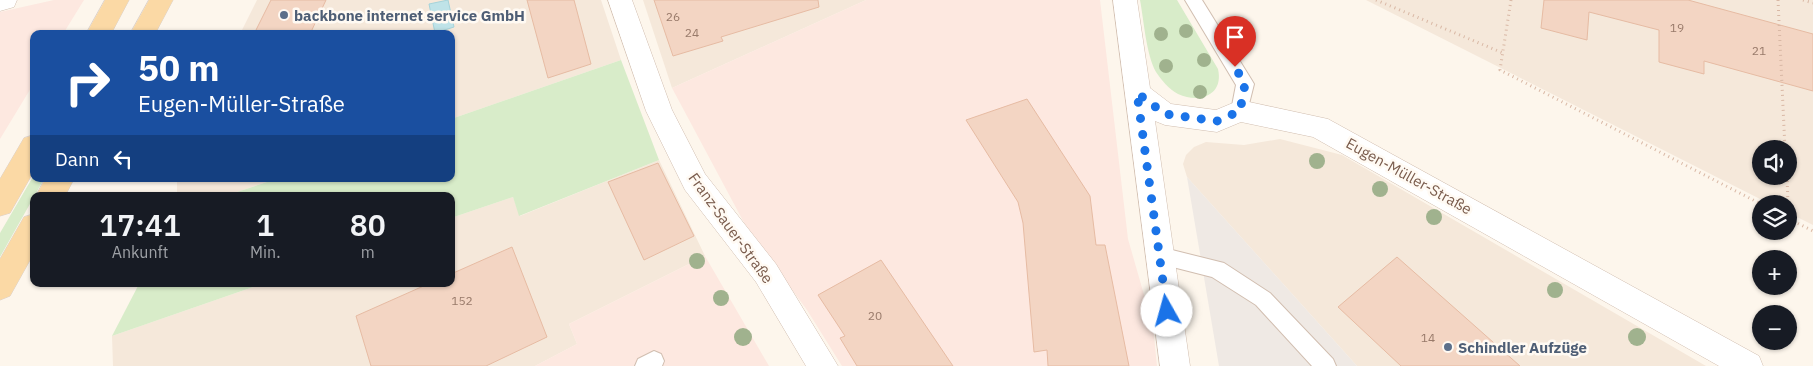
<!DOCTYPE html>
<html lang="de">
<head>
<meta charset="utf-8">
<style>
  body { margin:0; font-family:"IBM Plex Sans",sans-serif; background:#20242c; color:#f1f3f6; height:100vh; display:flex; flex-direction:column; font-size:19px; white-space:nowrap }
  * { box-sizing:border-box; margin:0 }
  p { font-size:16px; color:#9ea1a6 }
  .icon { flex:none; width:28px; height:28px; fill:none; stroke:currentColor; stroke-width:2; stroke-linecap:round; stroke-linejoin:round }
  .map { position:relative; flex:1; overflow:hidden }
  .details { position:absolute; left:30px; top:192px; width:425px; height:95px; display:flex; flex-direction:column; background:#171b24; border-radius:10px; box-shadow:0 1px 4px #0004 }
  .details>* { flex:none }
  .guide { position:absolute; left:30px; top:30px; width:425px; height:152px; border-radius:10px; box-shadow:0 1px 4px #0004; background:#1a4fa0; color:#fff; overflow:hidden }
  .tools { position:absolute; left:1752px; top:140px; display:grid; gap:10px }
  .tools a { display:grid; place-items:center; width:45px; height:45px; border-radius:50%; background:#171b24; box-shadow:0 1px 4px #0004; font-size:25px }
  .pin { position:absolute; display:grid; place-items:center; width:42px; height:42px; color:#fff; margin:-51px -21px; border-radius:50% 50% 50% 0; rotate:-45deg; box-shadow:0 0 5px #0007 }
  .pin .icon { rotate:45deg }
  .me { position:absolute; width:55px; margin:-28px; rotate:353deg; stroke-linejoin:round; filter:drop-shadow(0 0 4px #0008) }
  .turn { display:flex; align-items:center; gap:18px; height:105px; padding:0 25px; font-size:22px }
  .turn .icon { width:65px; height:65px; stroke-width:2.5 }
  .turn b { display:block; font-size:35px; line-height:42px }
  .then { display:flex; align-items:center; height:48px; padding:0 25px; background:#0003; gap:10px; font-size:19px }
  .eta { display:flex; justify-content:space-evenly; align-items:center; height:85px; text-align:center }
  .eta b { font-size:30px; font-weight:600; line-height:35px }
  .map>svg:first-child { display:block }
  .residential { fill:#f5e8da; fill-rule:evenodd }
  .commercial { fill:#fde8e0 }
  .industrial { fill:#efe9e4 }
  .green { fill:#d8ecc9 }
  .water { fill:#bfe3e8; stroke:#a5d3da }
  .building { fill:#f3d5c3; stroke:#e6bba3 }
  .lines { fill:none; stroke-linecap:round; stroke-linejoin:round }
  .service-casing { stroke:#d1beb0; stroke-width:2 }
  .minor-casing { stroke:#d1beb0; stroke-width:1 }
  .primary-casing { stroke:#dad1cd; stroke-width:1 }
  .path { stroke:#d9b8a5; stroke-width:3; stroke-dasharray:1 4; stroke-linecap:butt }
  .service { fill:#fff; fill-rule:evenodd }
  .minor { fill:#fff; fill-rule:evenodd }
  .primary { fill:#fbd9a5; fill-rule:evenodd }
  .tree { fill:#a0b28e }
  .route { stroke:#1a73e8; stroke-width:9; stroke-dasharray:0 16.2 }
  .service-dot { fill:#5c6f8a; stroke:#fffaf3; stroke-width:2 }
  .labels { text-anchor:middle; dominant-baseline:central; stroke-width:5; stroke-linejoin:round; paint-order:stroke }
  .number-label { font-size:12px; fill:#987a6a }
  .service-label { font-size:15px; font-weight:bold; fill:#4e5e75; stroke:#fffaf3; text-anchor:start }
  .street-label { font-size:15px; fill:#7a5c4d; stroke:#fffaf3 }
</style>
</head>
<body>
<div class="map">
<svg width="1813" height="366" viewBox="0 0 1813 366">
  <rect width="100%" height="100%" fill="#fdf6ec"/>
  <g class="residential">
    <polygon points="257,0 601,0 621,60 451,119 451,34 240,34"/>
    <polygon points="643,0 866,0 672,88"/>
    <path d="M 1366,0 L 1813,0 L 1813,225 L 1789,213 L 1789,204 L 1770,204 ZM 1761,149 L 1789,149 L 1789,176 L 1761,176 Z"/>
    <polygon points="1280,139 1342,155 1706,366 1357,366 1187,177 1183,164 1186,155 1194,147 1206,142 1244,145"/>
    <polygon points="659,160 705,256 569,324 577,344 535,366 113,366 112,336 262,284 451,284 451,218 513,197 520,216"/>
    <polygon points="177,179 276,179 225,196 177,196"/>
  </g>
  <g class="commercial">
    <polygon points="54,0 84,0 63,34 34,34 34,83 0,139 0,12"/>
    <polygon points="866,0 1100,0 1128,239 1153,326 1157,366 842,366 807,310 749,232 672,88"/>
    <polygon points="705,256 769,366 535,366 577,344 569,324"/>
  </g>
  <polygon class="industrial" points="1187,177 1357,366 1219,366"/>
  <g class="green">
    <path d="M 1140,0 L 1177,0 L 1218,69 C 1224,95 1200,104 1178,94 C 1169,89 1162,81 1156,72 C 1146,54 1144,21 1140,0 Z"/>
    <polygon points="621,60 659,160 519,216 513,197 451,218 451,196 225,196 276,179 451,179 451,119"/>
    <polygon points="34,175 34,179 44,179 0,257 0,233"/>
    <polygon points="139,284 262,284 112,336"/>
  </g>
  <polygon class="water" points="448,0 454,27 435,33 429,4"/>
  <g class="building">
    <polygon points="271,0 326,0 310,34 254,34"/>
    <polygon points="527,0 574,0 591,64 548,78"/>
    <polygon points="654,0 818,0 819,7 721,37 723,41 673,56"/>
    <polygon points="1544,0 1688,0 1813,34 1813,91 1704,61 1704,74 1659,62 1659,30 1589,12 1587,40 1541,28"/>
    <polygon points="1027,99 1090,196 1096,245 1105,245 1129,366 1048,366 1047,350 1034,352 1023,223 1018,202 966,120"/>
    <polygon points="658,163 694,236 644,260 608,182"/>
    <polygon points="512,247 547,337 486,366 371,366 356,316 428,284 451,284 451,274"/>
    <polygon points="1397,257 1520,366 1401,366 1338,307"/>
    <polygon points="881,260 953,366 857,366 840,338 845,336 818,295"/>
  </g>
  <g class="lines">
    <g class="service-casing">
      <g id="service">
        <polygon points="1185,0 1202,0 1251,79 1254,84 1246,116 1240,118 1234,116 1231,111 1236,85"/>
        <polygon points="1160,247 1224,263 1270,293 1333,359 1336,366 1312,366 1256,305 1212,277 1153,262 1150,256 1153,250"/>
        <polygon points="654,351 661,354 664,361 662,366 635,366 638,359"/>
      </g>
    </g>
    <g class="minor-casing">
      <g id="minor">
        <polygon points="0,0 17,0 14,7 0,11"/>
        <polygon points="608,0 632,0 672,110 705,174 776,264 838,366 806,366 756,282 685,190 646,111"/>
        <polygon points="1113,0 1137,0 1150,88 1171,104 1216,110 1240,100 1328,119 1759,356 1763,366 1719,366 1313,137 1241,122 1217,132 1165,125 1155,121 1190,366 1160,366"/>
      </g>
    </g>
    <g class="primary-casing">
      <g id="primary">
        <polygon points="105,0 129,0 111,34 86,34"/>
        <polygon points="149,0 173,0 155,34 130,34"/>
        <polygon points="34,135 34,171 10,213 0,216 0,179 24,138"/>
        <polygon points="45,179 74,179 65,196 36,196"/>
        <polygon points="34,214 34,253 10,296 0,300 0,259 24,217"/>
      </g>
    </g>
    <g class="path">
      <polyline points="1376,0 1503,53"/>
      <polyline points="1511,0 1500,70 1761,204"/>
      <polyline points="1778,0 1785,149"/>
      <polyline points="1803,0 1813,3"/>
      <polyline points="1787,176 1788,204"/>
      <polyline points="1789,219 1813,231"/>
    </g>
    <use href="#service" class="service"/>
    <use href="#minor" class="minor"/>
    <use href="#primary" class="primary"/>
  </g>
  <g class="tree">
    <circle cx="1186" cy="31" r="7"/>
    <circle cx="1161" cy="34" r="7"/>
    <circle cx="1204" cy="60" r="7"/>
    <circle cx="1166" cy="66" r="7"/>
    <circle cx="1200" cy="92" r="7"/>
    <circle cx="1317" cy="161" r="8"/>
    <circle cx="1380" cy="189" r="8"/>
    <circle cx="1434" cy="217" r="8"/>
    <circle cx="697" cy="261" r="8"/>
    <circle cx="1555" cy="290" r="8"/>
    <circle cx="721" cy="298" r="8"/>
    <circle cx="743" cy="337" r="9"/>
    <circle cx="1637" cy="337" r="9"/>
  </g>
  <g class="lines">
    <polyline class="route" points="1167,311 1137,93 1165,114 1217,121 1240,111 1245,84 1235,67"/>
  </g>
  <g class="service-dot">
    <circle cx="284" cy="15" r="5"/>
    <circle cx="1448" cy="347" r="5"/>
  </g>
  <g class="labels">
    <g class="number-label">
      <text x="673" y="16">26</text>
      <text x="1677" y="27">19</text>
      <text x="692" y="32">24</text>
      <text x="1759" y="50">21</text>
      <text x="462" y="300">152</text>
      <text x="875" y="315">20</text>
      <text x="1428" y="337">14</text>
    </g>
    <g class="service-label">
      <text x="294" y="15">backbone internet service GmbH</text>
      <text x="1458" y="347">Schindler Aufzüge</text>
    </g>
    <g class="street-label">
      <text transform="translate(1409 176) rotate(29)">Eugen-Müller-Straße</text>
      <text transform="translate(731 228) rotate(54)">Franz-Sauer-Straße</text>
    </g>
  </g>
</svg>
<div class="tools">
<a><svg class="icon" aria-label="sound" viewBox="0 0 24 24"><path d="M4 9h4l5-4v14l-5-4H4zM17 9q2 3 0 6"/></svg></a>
<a><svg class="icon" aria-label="layers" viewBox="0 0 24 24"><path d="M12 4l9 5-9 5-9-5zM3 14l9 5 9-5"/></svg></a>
<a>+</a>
<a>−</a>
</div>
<div class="pin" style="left:1235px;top:67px;background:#d93025"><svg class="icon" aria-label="arrive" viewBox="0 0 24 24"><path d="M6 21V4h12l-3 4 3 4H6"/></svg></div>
<svg class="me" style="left:1167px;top:311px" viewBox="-20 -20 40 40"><circle r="19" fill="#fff"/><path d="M0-13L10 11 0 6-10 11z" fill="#1a73e8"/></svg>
<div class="guide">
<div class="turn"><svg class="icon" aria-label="right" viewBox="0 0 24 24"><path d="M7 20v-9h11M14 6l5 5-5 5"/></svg><div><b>50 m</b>Eugen-Müller-Straße</div></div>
<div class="then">Dann<svg class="icon" aria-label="left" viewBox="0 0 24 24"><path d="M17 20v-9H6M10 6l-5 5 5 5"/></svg></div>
</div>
<section class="details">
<div class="eta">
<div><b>17:41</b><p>Ankunft</p></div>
<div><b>1</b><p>Min.</p></div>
<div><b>80</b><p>m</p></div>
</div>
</section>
</div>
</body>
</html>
